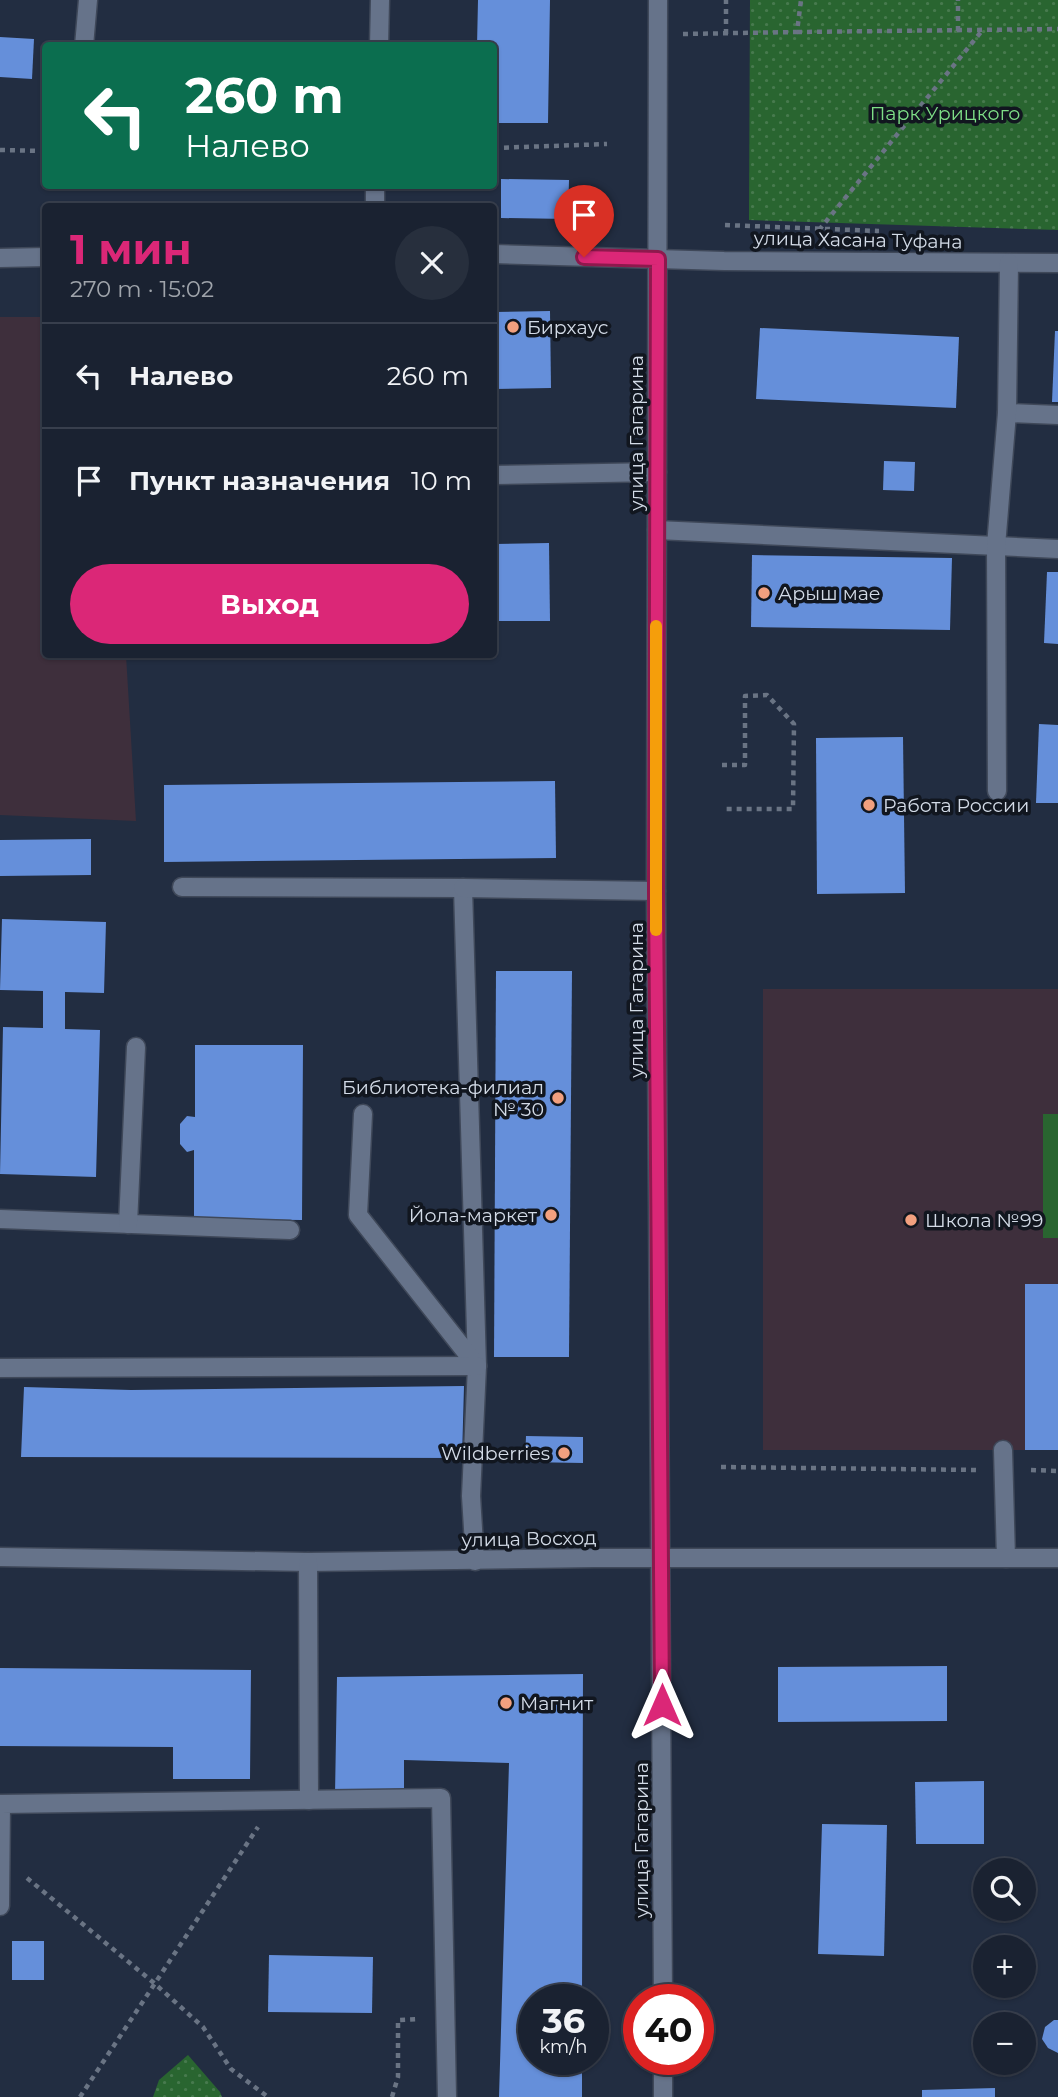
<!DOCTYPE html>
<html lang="ru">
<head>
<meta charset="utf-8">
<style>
  body { margin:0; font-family:Montserrat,sans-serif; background:#272f3d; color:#f1f3f6; height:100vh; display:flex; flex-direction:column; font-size:26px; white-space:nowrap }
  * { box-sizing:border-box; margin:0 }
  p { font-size:23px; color:#9fa4ab }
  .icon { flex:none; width:38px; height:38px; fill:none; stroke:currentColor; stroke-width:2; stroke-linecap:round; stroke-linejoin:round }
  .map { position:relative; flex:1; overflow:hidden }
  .drawer { position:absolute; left:42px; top:203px; width:455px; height:455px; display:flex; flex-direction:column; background:#1a2231; border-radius:7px; box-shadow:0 2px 5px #0004,0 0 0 2px #383f4d }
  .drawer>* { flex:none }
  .hud { position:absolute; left:42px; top:42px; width:455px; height:147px; border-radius:7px; box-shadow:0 2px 5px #0004,0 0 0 2px #383f4d; background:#0b6e4f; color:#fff; overflow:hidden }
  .tools { position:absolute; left:973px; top:1858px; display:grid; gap:14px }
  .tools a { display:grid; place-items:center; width:63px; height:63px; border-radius:50%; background:#1a2231; box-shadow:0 2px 5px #0004,0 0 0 2px #383f4d; font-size:35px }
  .speed { position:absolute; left:518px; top:1984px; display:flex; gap:14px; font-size:35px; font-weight:700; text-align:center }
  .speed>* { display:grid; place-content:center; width:91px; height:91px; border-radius:50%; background:#1a2231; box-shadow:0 2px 5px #0004,0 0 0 2px #383f4d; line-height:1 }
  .speed small { font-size:18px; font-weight:400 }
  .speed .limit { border:10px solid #d22; background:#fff; color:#111 }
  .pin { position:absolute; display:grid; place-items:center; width:60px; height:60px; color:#fff; margin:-72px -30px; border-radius:50% 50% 50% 0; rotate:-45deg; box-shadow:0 0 7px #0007 }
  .pin .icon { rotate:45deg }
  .me { position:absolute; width:77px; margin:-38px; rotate:0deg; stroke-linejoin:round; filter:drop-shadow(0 0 5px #0008) }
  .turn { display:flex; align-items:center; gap:24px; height:147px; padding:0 28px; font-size:32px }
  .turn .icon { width:91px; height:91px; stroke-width:2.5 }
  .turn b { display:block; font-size:49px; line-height:60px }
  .round { display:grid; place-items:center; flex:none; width:74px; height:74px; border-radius:37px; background:#272f3d }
  .head { display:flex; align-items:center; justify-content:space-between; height:119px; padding:0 28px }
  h1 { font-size:42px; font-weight:700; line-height:52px; color:#db2777 }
  .primary-button { display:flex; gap:14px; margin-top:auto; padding:14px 28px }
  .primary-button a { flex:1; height:80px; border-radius:42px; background:#db2777; color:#fff; font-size:28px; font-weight:700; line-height:80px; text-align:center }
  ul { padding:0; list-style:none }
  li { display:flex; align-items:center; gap:21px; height:105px; padding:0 28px; border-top:2px solid #383f4d }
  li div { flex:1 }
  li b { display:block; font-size:26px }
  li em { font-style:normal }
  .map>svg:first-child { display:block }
  .education { fill:#3e2f3c }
  .grass { fill:url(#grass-dots) }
  .garden { fill:#296530 }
  .building { fill:#658fda }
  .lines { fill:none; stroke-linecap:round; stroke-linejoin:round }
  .minor-casing { stroke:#3f4859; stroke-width:21 }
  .path { stroke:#6a7484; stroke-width:4.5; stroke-dasharray:5 5; stroke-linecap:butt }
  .minor { stroke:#66738a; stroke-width:18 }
  .route-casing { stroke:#8e194d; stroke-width:18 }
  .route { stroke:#db2777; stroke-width:12 }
  .slow { stroke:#f59e0b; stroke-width:12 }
  .poi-dot { fill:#f2a07f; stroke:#11161f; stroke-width:2.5 }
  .labels { text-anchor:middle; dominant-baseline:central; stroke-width:7; stroke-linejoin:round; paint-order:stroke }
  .park-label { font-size:19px; fill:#7edf87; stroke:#11161f }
  .street-label { font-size:19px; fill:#d3dbe7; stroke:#11161f }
  .poi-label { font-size:19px; fill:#d3dbe7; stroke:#11161f; text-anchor:start }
</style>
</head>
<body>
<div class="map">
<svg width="1058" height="2097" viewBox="0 0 1058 2097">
  <defs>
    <pattern id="grass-dots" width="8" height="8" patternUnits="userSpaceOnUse" patternTransform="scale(1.75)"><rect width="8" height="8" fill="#296530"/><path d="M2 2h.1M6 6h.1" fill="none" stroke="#477a4e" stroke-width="1.8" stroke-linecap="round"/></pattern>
  </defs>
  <rect width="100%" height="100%" fill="#222d41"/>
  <g class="education">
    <polygon points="0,317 45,317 46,654 126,655 136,821 0,815"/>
    <rect x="763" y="989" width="295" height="461"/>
  </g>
  <g class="grass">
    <polygon points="750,0 1058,0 1058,230 749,220"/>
    <polygon points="188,2055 220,2092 222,2097 153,2097 159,2080"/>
  </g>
  <rect class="garden" x="1043" y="1114" width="15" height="124"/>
  <g class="building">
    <polygon points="478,0 550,0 548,123 494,123 494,46 477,46"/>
    <polygon points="0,37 34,39 32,79 0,77"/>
    <polygon points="501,179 569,180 568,219 501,218"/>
    <polygon points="550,311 551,388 494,389 494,312"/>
    <polygon points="760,328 959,337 956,408 756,399"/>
    <polygon points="1055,331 1058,331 1058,402 1052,402"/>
    <polygon points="884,461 915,462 914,491 883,490"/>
    <polygon points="549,543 550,621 494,621 494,544"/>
    <polygon points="752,555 952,558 950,630 751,627"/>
    <polygon points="1047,572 1058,572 1058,644 1044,643"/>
    <polygon points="1039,724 1058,725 1058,803 1036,803"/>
    <polygon points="903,737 905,893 817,894 816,738"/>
    <polygon points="555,781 556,858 164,862 164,785"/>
    <polygon points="91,839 91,875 0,876 0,840"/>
    <polygon points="2,919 106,922 104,993 65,992 65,1029 100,1030 96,1177 0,1174 3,1027 43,1028 43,991 0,990"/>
    <polygon points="496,971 572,971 569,1357 494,1357"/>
    <polygon points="195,1045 303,1045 302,1220 194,1219 194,1150 187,1152 180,1144 180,1124 187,1116 195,1117"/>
    <rect x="1025" y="1284" width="33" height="166"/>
    <polygon points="464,1386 462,1458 21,1457 24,1387 131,1390"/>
    <polygon points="526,1436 583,1437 583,1463 525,1462"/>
    <polygon points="947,1666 947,1721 778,1722 778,1667"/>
    <polygon points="0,1668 251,1670 250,1779 173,1779 173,1747 0,1746"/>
    <polygon points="583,1674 582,2000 534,2000 534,2060 582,2060 582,2097 499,2097 509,1763 404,1760 404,1792 335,1795 337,1677"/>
    <polygon points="984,1781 984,1844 916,1844 915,1782"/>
    <polygon points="822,1824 887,1825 884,1956 818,1954"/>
    <rect x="12" y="1941" width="32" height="39"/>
    <polygon points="269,1955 373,1957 372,2013 268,2012"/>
    <polygon points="1054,2020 1058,2020 1058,2053 1048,2048 1042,2039 1045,2027"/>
    <polygon points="995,2088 995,2097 922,2097 922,2090"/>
  </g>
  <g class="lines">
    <g class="minor-casing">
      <g id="minor">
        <polyline points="658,0 656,891 663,2000"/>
        <polyline points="84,46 88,0"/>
        <polyline points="379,46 380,0"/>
        <polyline points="375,206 375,186"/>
        <polyline points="494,254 724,261 1058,263"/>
        <polyline points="0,258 46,257"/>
        <polyline points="1007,413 1058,415"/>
        <polyline points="494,475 657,472"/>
        <polyline points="657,530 1058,549"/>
        <polyline points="997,791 996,546 1007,413 1009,263"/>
        <polyline points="182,887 463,888 477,1366 471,1496 475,1561"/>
        <polyline points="463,888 656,891"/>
        <polyline points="363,1114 358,1215 477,1366"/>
        <polyline points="0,1219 290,1230"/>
        <polyline points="128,1224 136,1047"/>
        <polyline points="0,1368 477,1366"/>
        <polyline points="1003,1450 1006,1558"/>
        <polyline points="0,1557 308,1562 594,1558 1058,1558"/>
        <polyline points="308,1562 309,1800"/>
        <polyline points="0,1906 1,1804 441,1798 447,2097"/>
        <polyline points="663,2060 663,2097"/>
      </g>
    </g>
    <g class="path">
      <polyline points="958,31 958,0"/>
      <polyline points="797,32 1058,29"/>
      <polyline points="683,34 797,32 801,0"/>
      <polyline points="726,34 726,0"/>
      <polyline points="494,148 607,144"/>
      <polyline points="0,150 46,151"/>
      <polyline points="725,225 879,231"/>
      <polyline points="819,230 981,32"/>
      <polyline points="722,765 745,765 745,696 767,695 794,724 793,809 722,809"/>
      <polyline points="721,1467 977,1470"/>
      <polyline points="1031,1470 1058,1471"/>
      <polyline points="27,1878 154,1983 203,2027 231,2069 268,2097"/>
      <polyline points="80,2097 258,1827"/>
      <polyline points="392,2097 398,2077 398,2020 418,2019"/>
    </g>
    <use href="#minor" class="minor"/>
  </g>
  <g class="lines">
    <g class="route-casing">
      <polyline id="route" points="584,257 658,259 656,891 662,1705"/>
    </g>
    <use href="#route" class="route"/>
    <polyline class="slow" points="656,626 656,930"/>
  </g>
  <g class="poi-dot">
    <circle cx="513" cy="327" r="7"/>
    <circle cx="764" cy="593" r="7"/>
    <circle cx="869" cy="805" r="7"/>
    <circle cx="558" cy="1098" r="7"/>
    <circle cx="551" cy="1215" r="7"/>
    <circle cx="911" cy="1220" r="7"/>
    <circle cx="564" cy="1453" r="7"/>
    <circle cx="506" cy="1703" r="7"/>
  </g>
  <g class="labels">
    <g class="park-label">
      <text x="945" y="113">Парк Урицкого</text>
    </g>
    <g class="street-label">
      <text transform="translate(858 240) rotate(1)">улица Хасана Туфана</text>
      <text transform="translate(636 433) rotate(-90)">улица Гагарина</text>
      <text transform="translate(636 1000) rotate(-90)">улица Гагарина</text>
      <text transform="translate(529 1539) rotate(-1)">улица Восход</text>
      <text transform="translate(641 1840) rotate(-90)">улица Гагарина</text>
    </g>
    <g class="poi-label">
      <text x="527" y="327">Бирхаус</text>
      <text x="778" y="593">Арыш мае</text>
      <text x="883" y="805">Работа России</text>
      <text x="544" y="1087" text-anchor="end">Библиотека-филиал<tspan x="544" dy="22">№ 30</tspan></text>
      <text x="537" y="1215" text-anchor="end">Йола-маркет</text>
      <text x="925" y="1220">Школа №99</text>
      <text x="550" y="1453" text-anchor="end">Wildberries</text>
      <text x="520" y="1703">Магнит</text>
    </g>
  </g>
</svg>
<div class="tools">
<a><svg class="icon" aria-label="search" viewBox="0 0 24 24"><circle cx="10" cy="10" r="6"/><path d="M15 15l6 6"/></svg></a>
<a>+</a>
<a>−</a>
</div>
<div class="speed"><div>36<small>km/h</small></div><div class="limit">40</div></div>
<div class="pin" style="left:584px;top:257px;background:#d93025"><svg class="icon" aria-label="arrive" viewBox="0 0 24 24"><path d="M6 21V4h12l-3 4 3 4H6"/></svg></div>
<svg class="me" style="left:662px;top:1705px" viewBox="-20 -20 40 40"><path d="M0-17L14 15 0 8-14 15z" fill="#db2777" stroke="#fff" stroke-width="4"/></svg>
<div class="hud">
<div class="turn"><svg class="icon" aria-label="left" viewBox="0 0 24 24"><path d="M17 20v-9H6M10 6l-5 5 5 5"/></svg><div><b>260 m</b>Налево</div></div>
</div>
<section class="drawer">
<div class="head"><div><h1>1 мин</h1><p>270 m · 15:02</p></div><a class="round"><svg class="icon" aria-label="close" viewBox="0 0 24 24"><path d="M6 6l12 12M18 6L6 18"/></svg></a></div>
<ul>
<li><svg class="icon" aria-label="left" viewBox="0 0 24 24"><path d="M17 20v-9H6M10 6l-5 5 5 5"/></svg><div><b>Налево</b></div><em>260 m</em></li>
<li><svg class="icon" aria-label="arrive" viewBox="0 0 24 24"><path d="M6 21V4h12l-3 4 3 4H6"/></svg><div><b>Пункт назначения</b></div><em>10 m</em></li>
</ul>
<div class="primary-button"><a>Выход</a></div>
</section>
</div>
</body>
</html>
